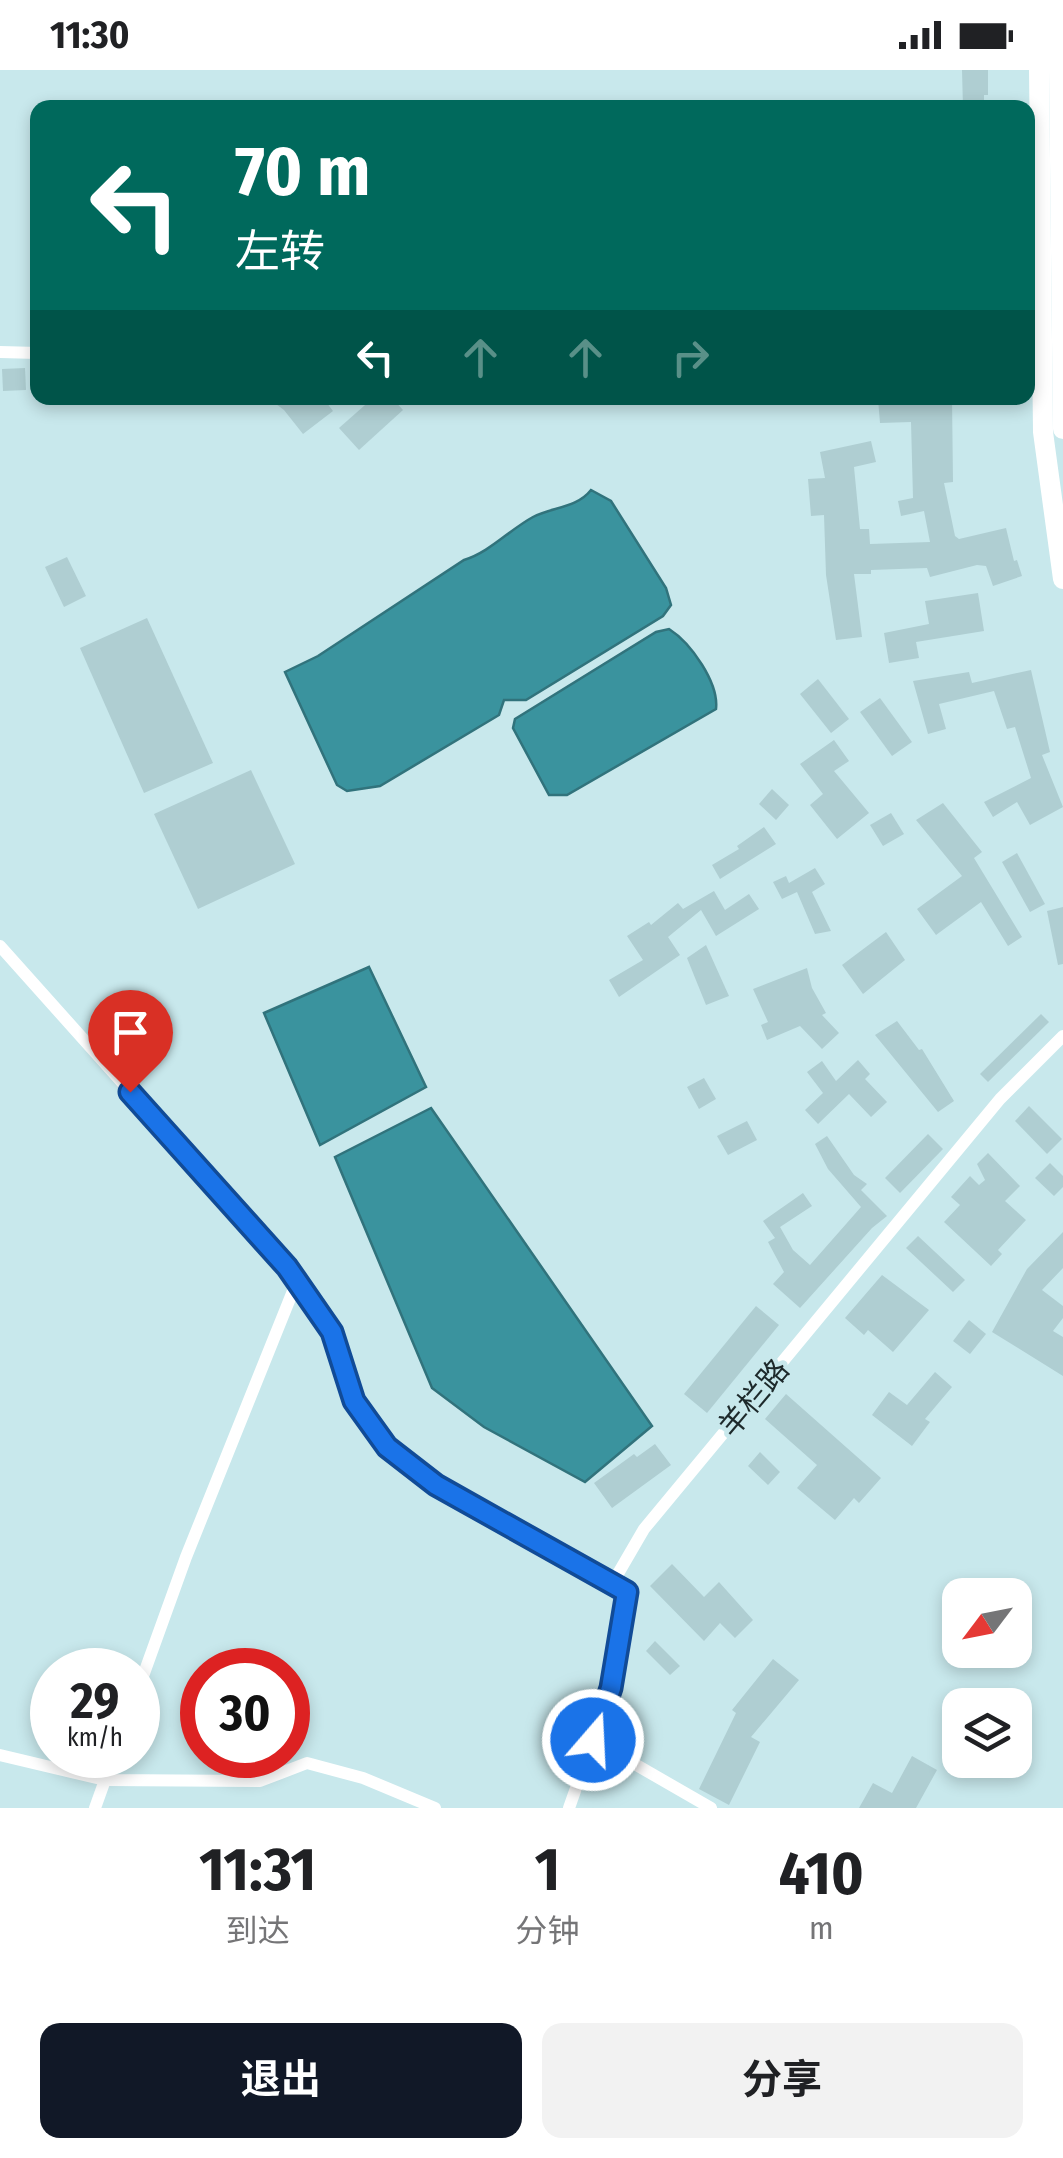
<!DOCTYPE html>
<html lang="zh">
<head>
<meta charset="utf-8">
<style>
  body { margin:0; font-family:"Fira Sans Condensed","Noto Sans SC",sans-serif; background:#f2f2f2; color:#202124; height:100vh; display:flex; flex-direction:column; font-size:38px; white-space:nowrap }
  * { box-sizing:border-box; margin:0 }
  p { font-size:32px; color:#757577 }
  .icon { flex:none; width:55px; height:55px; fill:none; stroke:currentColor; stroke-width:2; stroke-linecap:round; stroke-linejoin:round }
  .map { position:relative; height:1738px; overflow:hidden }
  .details { display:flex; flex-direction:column; background:#fff; flex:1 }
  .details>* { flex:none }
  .guide { position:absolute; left:30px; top:30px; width:1005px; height:305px; border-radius:20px; box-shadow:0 5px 15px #0003; background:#00695c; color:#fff; overflow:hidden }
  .needle { width:65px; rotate:238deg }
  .tools { position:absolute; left:942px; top:1508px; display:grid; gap:20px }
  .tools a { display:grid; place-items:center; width:90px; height:90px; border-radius:20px; background:#fff; box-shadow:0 5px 15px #0003; font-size:50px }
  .speed { position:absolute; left:30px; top:1578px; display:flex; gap:20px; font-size:50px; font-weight:700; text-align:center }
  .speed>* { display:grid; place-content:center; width:130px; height:130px; border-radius:50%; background:#fff; box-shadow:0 5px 15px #0003; line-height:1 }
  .speed small { font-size:25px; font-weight:400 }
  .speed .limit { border:15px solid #d22; background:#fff; color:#111 }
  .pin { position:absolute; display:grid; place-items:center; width:85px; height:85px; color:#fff; margin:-102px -42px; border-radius:50% 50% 50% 0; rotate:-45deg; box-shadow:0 0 10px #0007 }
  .pin .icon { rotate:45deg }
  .me { position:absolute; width:110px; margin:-55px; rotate:19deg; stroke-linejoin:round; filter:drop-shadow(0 0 8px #0008) }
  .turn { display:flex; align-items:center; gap:35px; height:210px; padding:0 40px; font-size:45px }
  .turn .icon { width:130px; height:130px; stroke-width:2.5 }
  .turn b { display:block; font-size:70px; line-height:85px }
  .lanes { display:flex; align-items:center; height:95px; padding:0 40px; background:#0003; justify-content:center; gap:50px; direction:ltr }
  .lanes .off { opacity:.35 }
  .eta { display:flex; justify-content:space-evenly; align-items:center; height:170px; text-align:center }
  .eta b { font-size:60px; font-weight:700; line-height:70px }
  .cta { display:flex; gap:20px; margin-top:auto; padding:20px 40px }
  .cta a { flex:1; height:115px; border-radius:20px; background:#111827; color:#fff; font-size:40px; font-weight:700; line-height:115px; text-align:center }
  .cta a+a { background:#f2f2f2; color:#202124 }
  .status { display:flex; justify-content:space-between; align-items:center; height:70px; padding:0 50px; background:#fff; direction:ltr }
  .status svg { height:28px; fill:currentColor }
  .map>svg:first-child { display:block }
  .water { fill:#3a939e; stroke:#31737c; stroke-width:2.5 }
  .building { fill:#afced2 }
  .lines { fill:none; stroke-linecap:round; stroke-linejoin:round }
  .minor { stroke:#fff; stroke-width:12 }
  .trunk { stroke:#fff; stroke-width:20 }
  .route-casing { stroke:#114b97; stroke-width:25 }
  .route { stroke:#1a73e8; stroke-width:18 }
  .labels { text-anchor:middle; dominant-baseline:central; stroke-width:9; stroke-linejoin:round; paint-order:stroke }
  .street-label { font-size:30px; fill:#1d292b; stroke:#c8e8ec }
</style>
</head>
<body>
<div class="status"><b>11:30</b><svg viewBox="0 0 49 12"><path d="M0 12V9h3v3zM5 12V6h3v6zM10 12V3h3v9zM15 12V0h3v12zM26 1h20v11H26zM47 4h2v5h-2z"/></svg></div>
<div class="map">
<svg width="1063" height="1738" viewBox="0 0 1063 1738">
  <rect width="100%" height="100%" fill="#c8e8ec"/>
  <g class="water">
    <path d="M 591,420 L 611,431 L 666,518 L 671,535 L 663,546 L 526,630 L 504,630 L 499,645 L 380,716 L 347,721 L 337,715 L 285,602 L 318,586 L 464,490 C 490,482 509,460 533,447 C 552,437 577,438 591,420 Z"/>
    <path d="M 669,559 C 691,573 719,613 716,639 L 567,725 L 549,725 L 513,658 L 515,649 L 656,562 Z"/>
    <polygon points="369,897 426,1017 320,1075 264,943"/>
    <polygon points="431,1038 652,1356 585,1412 484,1357 432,1318 335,1087"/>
  </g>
  <g class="building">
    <polygon points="962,0 988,0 988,25 984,25 984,38 963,38"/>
    <polygon points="25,298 26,320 3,321 2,299"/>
    <polygon points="268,328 323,328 333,341 303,364 284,340"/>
    <polygon points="373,328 392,328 403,340 359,380 339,358"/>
    <polygon points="952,328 953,412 944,413 955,466 959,469 1006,458 1014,491 1017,490 1022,506 993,516 986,496 977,495 930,507 927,498 871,500 871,504 854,504 862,567 836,570 826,505 824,445 811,446 808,409 825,408 820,382 871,371 876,392 854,397 860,459 869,459 870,474 930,472 924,441 901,446 898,431 913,428 911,352 880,353 878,329"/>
    <polygon points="67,487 86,526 64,537 45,497"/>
    <polygon points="978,523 984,561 916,572 919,588 889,593 884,563 929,554 925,531"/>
    <polygon points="147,548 213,693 144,723 80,578"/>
    <polygon points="1031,600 1050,682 1042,685 1063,737 1030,755 1017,732 993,747 984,732 1031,708 1015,657 1007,659 994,621 939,634 946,659 928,664 913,611 969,602 972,613"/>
    <polygon points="818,609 849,649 831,663 800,624"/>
    <polygon points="880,628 912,672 892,686 860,642"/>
    <polygon points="834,670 849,691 834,701 869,743 837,769 810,735 823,724 800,694"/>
    <polygon points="251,700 295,794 198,839 154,744"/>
    <polygon points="772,719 789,735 776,750 759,734"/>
    <polygon points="943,733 982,782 974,788 1022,867 1008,876 981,832 936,865 917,839 962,806 916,750"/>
    <polygon points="891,743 904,764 883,776 870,755"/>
    <polygon points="764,757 776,774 720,809 712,795 739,779 737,776"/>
    <polygon points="1017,783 1045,834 1030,842 1002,792"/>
    <polygon points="815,798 825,814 812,822 831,861 815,864 797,822 782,829 773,812 786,806 789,813"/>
    <polygon points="714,821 725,840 749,824 759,839 716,866 701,840 668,867 680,885 619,927 609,910 643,890 627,866 649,852 651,855 678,833 683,839"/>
    <polygon points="1063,837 1063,894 1058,895 1047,841"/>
    <polygon points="886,862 905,890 863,924 842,895"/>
    <polygon points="706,875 729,926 706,935 687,888"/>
    <polygon points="807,898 812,918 826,943 822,945 839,963 822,979 800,956 767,970 761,955 768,952 753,919"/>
    <polygon points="1041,944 1049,952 988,1012 980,1004"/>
    <polygon points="897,951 919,980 922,979 954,1031 938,1042 875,965"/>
    <polygon points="858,990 870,1004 865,1009 887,1032 871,1047 849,1024 818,1054 805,1040 823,1023 807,1002 822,991 836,1011"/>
    <polygon points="704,1008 716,1029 699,1039 687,1017"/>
    <polygon points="1029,1036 1062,1069 1047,1084 1015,1051"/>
    <polygon points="747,1051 757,1070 728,1085 717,1066"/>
    <polygon points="928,1064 943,1079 900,1123 885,1108"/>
    <polygon points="827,1066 854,1105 867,1114 861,1120 887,1146 872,1158 800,1238 773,1214 784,1202 768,1172 775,1168 763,1151 803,1123 812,1136 780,1157 793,1180 810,1195 861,1137 828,1099 815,1074"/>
    <polygon points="988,1083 1020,1116 1005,1131 1026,1150 998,1180 1002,1184 991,1196 944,1152 960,1135 951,1127 970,1106 979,1115 985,1110 977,1094"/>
    <polygon points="1050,1093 1063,1106 1063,1117 1054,1126 1035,1108"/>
    <polygon points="1063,1162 1063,1198 1042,1220 1063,1236 1063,1248 1053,1261 1063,1267 1063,1306 992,1262 1027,1199"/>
    <polygon points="918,1166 965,1210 953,1222 906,1178"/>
    <polygon points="882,1205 929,1240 893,1282 868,1260 864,1265 845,1248"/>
    <polygon points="756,1236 779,1255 707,1343 684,1324"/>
    <polygon points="969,1250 986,1264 970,1284 953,1271"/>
    <polygon points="935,1302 952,1317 925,1349 930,1352 912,1376 872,1345 889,1322 907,1335"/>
    <polygon points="786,1324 881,1408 859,1433 854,1428 835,1450 797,1418 817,1395 765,1349"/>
    <polygon points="655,1374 671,1395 612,1438 594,1413 634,1384 637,1387"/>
    <polygon points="760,1382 780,1402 768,1415 748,1396"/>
    <polygon points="672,1494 704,1527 719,1512 753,1550 735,1568 720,1553 704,1571 650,1516"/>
    <polygon points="655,1571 680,1596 670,1605 646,1581"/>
    <polygon points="773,1589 799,1610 751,1667 760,1672 729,1735 699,1719 736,1643 732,1640"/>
    <polygon points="912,1686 937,1700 916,1738 859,1738 873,1713 892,1723"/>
  </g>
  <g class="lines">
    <g class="minor">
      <polyline points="0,282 38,283"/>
      <polyline points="0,876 287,1197 332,1262 353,1331 387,1377 436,1415 627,1522 611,1618 569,1738"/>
      <polyline points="612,1514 644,1459 1000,1029 1063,966"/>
      <polyline points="138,1620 186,1487 297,1211"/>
      <polyline points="593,1670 711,1738"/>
      <polyline points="0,1685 105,1710 260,1711 307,1693 363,1708 435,1738"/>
      <polyline points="95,1738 114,1685"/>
    </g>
    <g class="trunk">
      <polyline points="1039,0 1043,362 1063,509"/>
      <polyline points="1059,0 1063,359"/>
    </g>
  </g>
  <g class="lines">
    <g class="route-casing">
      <polyline id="route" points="130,1022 287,1197 332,1262 354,1331 387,1377 436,1415 627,1522 611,1618 593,1670"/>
    </g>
    <use href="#route" class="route"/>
  </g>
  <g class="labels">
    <g class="street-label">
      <text transform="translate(754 1328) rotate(-50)">羊栏路</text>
    </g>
  </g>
</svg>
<div class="tools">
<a><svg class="needle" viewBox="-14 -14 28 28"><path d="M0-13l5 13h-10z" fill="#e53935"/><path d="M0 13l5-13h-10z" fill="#757577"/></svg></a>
<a><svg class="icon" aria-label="layers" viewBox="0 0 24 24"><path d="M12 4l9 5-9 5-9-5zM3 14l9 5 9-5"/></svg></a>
</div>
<div class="speed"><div>29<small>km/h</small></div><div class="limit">30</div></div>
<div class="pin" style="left:130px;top:1022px;background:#d93025"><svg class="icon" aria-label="arrive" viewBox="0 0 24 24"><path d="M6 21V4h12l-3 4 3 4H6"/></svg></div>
<svg class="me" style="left:593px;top:1670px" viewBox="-20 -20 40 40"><circle r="17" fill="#1a73e8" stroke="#fff" stroke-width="3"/><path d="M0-11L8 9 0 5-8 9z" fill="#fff"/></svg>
<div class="guide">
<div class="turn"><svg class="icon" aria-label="left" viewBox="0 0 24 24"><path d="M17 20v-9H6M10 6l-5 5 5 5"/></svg><div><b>70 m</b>左转</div></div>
<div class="lanes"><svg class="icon" aria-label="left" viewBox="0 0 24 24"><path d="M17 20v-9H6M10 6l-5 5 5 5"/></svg><svg class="icon off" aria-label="ahead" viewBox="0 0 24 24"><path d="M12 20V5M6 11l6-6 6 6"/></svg><svg class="icon off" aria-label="ahead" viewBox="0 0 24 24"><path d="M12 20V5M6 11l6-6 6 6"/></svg><svg class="icon off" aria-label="right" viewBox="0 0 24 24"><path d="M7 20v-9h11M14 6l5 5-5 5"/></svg></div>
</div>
</div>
<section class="details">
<div class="eta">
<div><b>11:31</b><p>到达</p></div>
<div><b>1</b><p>分钟</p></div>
<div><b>410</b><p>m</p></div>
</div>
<div class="cta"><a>退出</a><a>分享</a></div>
</section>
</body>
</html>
